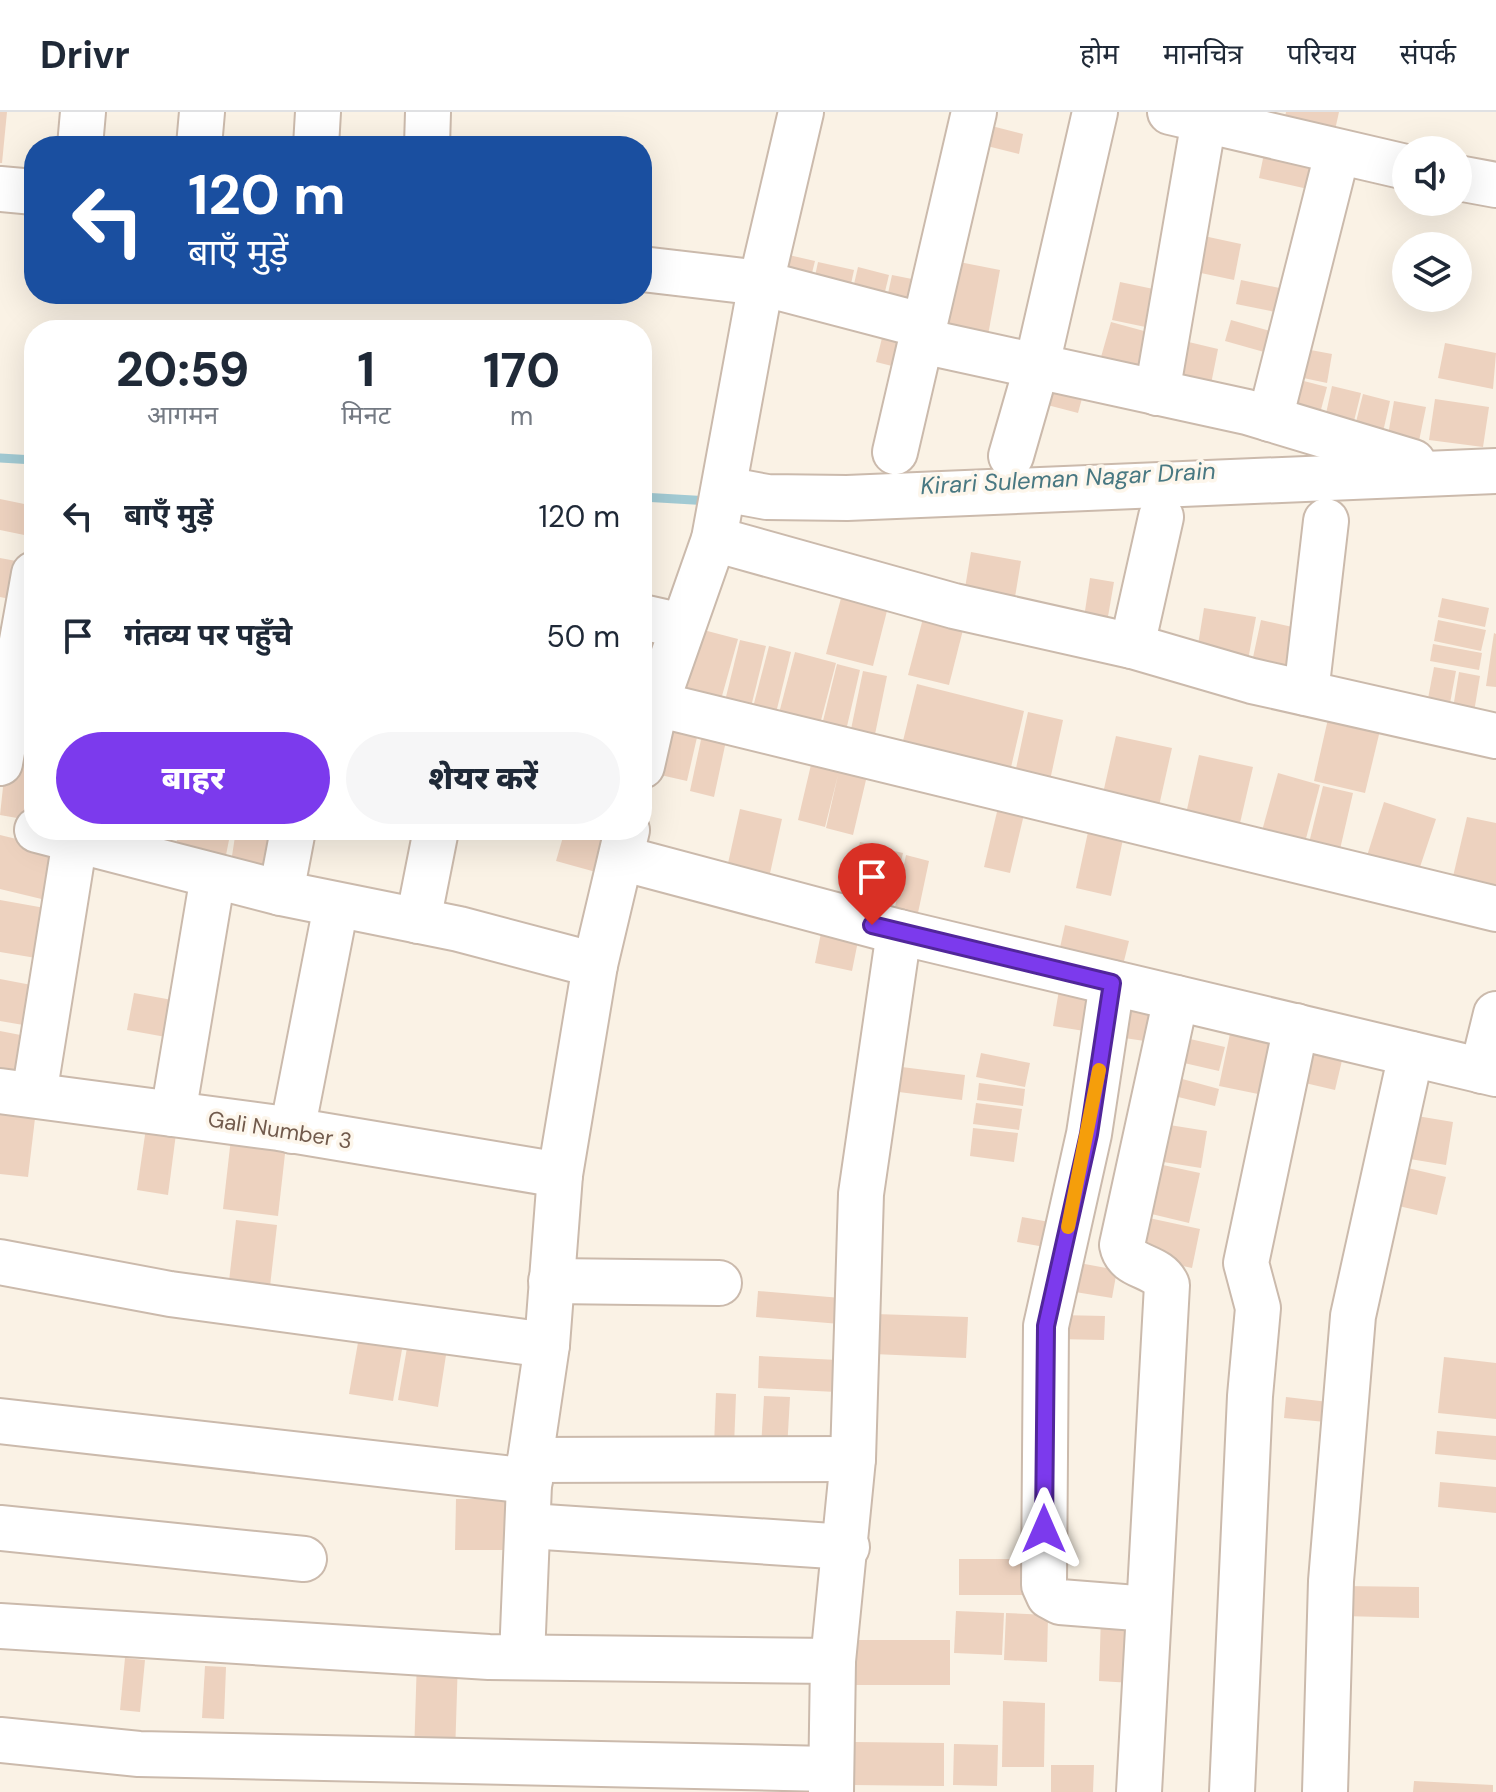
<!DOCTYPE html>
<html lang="hi">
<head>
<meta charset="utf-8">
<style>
  body { margin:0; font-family:"DM Sans","Noto Sans Devanagari",sans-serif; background:#f6f6f7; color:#1f2937; height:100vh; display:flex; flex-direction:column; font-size:30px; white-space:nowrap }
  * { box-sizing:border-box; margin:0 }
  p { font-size:26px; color:#747a83 }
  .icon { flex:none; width:44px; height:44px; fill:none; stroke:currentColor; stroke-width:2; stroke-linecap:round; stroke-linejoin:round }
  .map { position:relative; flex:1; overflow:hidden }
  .details { position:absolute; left:24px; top:208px; width:628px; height:520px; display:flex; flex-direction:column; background:#fff; border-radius:32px; box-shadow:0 8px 32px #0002 }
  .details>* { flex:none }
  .guide { position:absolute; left:24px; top:24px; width:628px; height:168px; border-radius:32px; box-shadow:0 8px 32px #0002; background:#1a4fa0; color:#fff; overflow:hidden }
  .tools { position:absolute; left:1392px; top:24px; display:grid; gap:16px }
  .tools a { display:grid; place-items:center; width:80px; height:80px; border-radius:50%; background:#fff; box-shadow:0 8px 32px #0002; font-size:40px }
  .pin { position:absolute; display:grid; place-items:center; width:68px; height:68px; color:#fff; margin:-82px -34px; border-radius:50% 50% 50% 0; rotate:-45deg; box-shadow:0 0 8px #0007 }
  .pin .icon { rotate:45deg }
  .me { position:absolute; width:88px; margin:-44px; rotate:0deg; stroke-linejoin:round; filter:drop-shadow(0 0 6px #0008) }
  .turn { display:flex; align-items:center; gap:28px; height:168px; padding:0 32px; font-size:36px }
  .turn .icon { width:104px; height:104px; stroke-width:2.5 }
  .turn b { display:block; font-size:56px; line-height:68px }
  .eta { display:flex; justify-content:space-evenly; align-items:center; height:136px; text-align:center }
  .eta b { font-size:48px; font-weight:800; line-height:56px }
  .button { display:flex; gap:16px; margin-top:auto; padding:16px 32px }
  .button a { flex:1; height:92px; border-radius:48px; background:#7c3aed; color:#fff; font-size:32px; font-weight:800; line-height:92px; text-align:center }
  .button a+a { background:#f6f6f7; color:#1f2937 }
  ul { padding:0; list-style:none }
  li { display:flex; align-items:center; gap:24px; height:120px; padding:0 32px }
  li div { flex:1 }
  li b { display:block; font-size:30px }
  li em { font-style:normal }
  header { display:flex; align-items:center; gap:48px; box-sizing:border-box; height:112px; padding:0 40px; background:#fff; border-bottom:2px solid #e0e1e3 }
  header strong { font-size:38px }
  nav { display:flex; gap:44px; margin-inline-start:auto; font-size:28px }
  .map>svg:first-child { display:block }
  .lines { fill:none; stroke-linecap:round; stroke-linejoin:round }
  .stream { stroke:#a2cad3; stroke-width:9 }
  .building { fill:#edd2bf }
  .minor-casing { stroke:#cbbaac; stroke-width:48 }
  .minor { stroke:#fff; stroke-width:44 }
  .route-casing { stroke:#51269a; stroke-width:20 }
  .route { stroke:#7c3aed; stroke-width:14 }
  .slow { stroke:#f59e0b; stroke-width:14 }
  .labels { text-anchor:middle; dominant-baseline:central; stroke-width:7; stroke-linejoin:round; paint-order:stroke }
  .street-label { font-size:22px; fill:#715a4c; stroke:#fdf6eb }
  .water-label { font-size:24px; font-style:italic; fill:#487882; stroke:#fdf6eb }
</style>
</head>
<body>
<header>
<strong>Drivr</strong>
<nav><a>होम</a><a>मानचित्र</a><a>परिचय</a><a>संपर्क</a></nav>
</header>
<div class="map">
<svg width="1496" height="1680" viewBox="0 0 1496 1680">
  <rect width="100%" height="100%" fill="#faf2e5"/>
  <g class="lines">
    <g class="stream">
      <polyline points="0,346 34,348"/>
      <polyline points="642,385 710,389"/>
    </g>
  </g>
  <g class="building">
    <polygon points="0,0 7,0 2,51 0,51"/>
    <polygon points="1286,0 1339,0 1331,36 1281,25"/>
    <polygon points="976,10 1023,22 1019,42 971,30"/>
    <polygon points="1266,32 1324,45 1317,79 1259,66"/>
    <polygon points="1190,121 1241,132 1234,168 1182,157"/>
    <polygon points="780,141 815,149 808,177 774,169"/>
    <polygon points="949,148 1000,158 988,223 936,213"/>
    <polygon points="818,150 854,158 848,186 812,178"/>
    <polygon points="858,155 889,163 881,196 850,189"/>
    <polygon points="892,163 927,170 919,207 884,200"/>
    <polygon points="1241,168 1294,179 1290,203 1236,192"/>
    <polygon points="1120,170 1163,179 1155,217 1112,208"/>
    <polygon points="1231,208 1284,223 1278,244 1225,229"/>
    <polygon points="1111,210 1155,222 1143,265 1099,252"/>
    <polygon points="884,218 916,226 908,258 876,250"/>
    <polygon points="1172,226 1218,237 1210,277 1163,267"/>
    <polygon points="1445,231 1496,241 1493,277 1438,266"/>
    <polygon points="1300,236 1332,242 1327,271 1294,264"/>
    <polygon points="1043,261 1086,272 1078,301 1036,290"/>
    <polygon points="1296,267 1327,275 1318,309 1287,301"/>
    <polygon points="1332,274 1361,281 1353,313 1325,306"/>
    <polygon points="1363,282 1390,289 1383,320 1355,314"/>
    <polygon points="1435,287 1489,295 1483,335 1429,328"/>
    <polygon points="1394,289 1426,295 1419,329 1388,323"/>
    <polygon points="0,387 34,394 34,425 0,418"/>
    <polygon points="971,440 1021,449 1014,491 964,482"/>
    <polygon points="0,446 27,451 20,489 0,485"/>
    <polygon points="1090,466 1114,470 1106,516 1083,512"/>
    <polygon points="844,475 890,487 873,554 826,542"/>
    <polygon points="1442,486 1489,496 1485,515 1438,505"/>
    <polygon points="926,495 966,506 949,573 908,563"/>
    <polygon points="1204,496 1256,505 1248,548 1197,539"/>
    <polygon points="1261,508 1306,518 1297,560 1252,550"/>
    <polygon points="1438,508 1486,518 1481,539 1434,529"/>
    <polygon points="692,515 738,527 720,591 675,578"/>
    <polygon points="1494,521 1496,522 1496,575 1486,574"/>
    <polygon points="740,528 766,534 750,599 724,593"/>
    <polygon points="1433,532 1482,541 1479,558 1430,549"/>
    <polygon points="769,534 791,540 775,605 752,599"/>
    <polygon points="795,540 836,551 819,616 778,605"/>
    <polygon points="837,552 860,558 845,623 821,617"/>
    <polygon points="1434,555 1456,559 1448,602 1426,597"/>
    <polygon points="863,559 887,564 873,632 849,627"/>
    <polygon points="1459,560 1480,564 1473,606 1452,602"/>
    <polygon points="917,572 1024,599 1009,664 901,637"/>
    <polygon points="1330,598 1382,610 1365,681 1314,669"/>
    <polygon points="1028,600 1063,608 1049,673 1014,666"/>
    <polygon points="670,601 701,608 687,669 656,662"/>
    <polygon points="705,609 729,615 714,685 690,679"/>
    <polygon points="1116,624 1172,636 1157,703 1101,690"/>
    <polygon points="7,638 34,642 34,709 0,703"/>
    <polygon points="814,640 870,651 853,723 826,716 838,663 825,715 798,708"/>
    <polygon points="1199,643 1253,655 1237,724 1184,711"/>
    <polygon points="1278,661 1320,673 1303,738 1260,726"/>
    <polygon points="1323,674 1353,681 1338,746 1307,739"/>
    <polygon points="1000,687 1026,694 1010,761 984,755"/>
    <polygon points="1384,690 1436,707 1416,767 1365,750"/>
    <polygon points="740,697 782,707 767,775 725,765"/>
    <polygon points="1467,705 1496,711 1496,783 1451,773"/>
    <polygon points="1091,706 1126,713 1111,784 1076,776"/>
    <polygon points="179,718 231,718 224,753 174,743"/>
    <polygon points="236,718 287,718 279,766 230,757"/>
    <polygon points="565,718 612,729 603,762 556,749"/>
    <polygon points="0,723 66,739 54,790 0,777"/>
    <polygon points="860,730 878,734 863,801 845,797"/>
    <polygon points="881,736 903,741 888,809 867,805"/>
    <polygon points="906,743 929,749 915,815 892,809"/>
    <polygon points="0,788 56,798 48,848 0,840"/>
    <polygon points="823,811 860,819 852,859 815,851"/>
    <polygon points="1065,813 1129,829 1120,865 1057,849"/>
    <polygon points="0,867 42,875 35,915 0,909"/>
    <polygon points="1060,872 1109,880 1103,922 1053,914"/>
    <polygon points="134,881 183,890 177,927 127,918"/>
    <polygon points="1116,885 1163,892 1158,931 1111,924"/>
    <polygon points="1232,912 1281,922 1268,984 1219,974"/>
    <polygon points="0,919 36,926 26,979 0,974"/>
    <polygon points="1177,924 1225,935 1219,959 1171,948"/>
    <polygon points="1297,929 1344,940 1335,978 1288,967"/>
    <polygon points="981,941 1030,951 1025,975 976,965"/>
    <polygon points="886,953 965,963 962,988 883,978"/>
    <polygon points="1175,965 1219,977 1215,994 1170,983"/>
    <polygon points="979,971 1025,977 1023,994 977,988"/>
    <polygon points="976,991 1022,997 1019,1018 973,1012"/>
    <polygon points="0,993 36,998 28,1065 0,1062"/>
    <polygon points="1405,1002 1453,1010 1446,1053 1398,1045"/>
    <polygon points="147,1009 177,1014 168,1083 137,1078"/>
    <polygon points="1157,1011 1207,1019 1201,1056 1151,1048"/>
    <polygon points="973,1016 1018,1021 1014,1050 970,1044"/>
    <polygon points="231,1026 286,1033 278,1104 223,1097"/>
    <polygon points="1149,1050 1200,1061 1189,1111 1139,1099"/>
    <polygon points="1395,1053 1446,1065 1437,1103 1386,1091"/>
    <polygon points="1022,1105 1066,1113 1061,1138 1017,1130"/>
    <polygon points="1149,1106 1200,1117 1192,1156 1141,1145"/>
    <polygon points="236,1108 277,1113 269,1183 228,1178"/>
    <polygon points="1074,1150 1117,1158 1112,1186 1069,1179"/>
    <polygon points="758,1179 841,1186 840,1212 756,1205"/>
    <polygon points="875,1202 968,1205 966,1246 873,1242"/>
    <polygon points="1059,1203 1105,1204 1104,1228 1058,1227"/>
    <polygon points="360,1219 404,1226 393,1289 349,1282"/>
    <polygon points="409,1224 448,1230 438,1295 398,1288"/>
    <polygon points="759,1244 838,1248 836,1280 758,1276"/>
    <polygon points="1444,1245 1496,1251 1496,1307 1438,1301"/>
    <polygon points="716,1281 736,1282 734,1335 714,1334"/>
    <polygon points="764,1284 790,1285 787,1338 761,1336"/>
    <polygon points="1286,1285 1337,1291 1336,1311 1284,1306"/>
    <polygon points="1437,1319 1496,1324 1496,1348 1435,1342"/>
    <polygon points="1440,1370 1496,1375 1496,1401 1438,1395"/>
    <polygon points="456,1387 507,1387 507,1438 455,1438"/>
    <rect x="959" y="1447" width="64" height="36"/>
    <polygon points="1343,1474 1419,1475 1419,1506 1343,1504"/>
    <polygon points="956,1499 1004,1501 1002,1543 954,1541"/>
    <polygon points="1006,1501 1048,1503 1047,1550 1004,1548"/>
    <polygon points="1101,1503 1135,1505 1132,1571 1099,1569"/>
    <rect x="855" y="1528" width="95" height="45"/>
    <polygon points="125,1546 145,1548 140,1600 120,1598"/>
    <polygon points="417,1546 458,1548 455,1643 414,1642"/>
    <polygon points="205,1554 226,1555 224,1607 202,1606"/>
    <polygon points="1003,1589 1045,1591 1044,1655 1002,1655"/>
    <polygon points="853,1630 944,1631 944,1674 852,1673"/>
    <polygon points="954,1632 998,1633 997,1674 953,1673"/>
    <polygon points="1051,1653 1094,1653 1093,1680 1051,1680"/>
    <polygon points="1414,1669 1493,1673 1493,1680 1413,1680"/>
  </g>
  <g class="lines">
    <g class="minor-casing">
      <g id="minor">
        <polyline points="1170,0 1406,55"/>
        <polyline points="80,34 83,0"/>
        <polyline points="199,34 202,0"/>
        <polyline points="316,34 318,0"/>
        <polyline points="427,34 428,0"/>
        <polyline points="1458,66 1496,73"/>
        <polyline points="0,77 34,80"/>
        <polyline points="642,157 761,171 925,214"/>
        <polyline points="922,229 1247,300 1413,350"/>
        <polyline points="1157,281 1204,8"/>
        <polyline points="1270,307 1337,42"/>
        <polyline points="895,340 974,0"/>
        <polyline points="1011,344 1036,257 1095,0"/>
        <polyline points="724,377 767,385 847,386 1496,359"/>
        <polyline points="714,427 954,494 1132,534 1252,569 1496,624"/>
        <polyline points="642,505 682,514"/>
        <polyline points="1132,534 1161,405"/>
        <polyline points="1306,581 1326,409"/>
        <polyline points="656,592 1496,797"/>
        <polyline points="0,651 34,462"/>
        <polyline points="642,654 656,592 714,427 761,171 801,0"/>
        <polyline points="37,718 281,781 459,817 595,853"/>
        <polyline points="621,746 899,820 1496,962"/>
        <polyline points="281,781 293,718"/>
        <polyline points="418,809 436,718"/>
        <polyline points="1112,871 1089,1022 1046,1214 1044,1473 1049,1484 1060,1490 1149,1497"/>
        <polyline points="1482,959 1496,902"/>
        <polyline points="0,979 279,1016 560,1063"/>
        <polyline points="34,983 75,728"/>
        <polyline points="173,1002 213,764"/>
        <polyline points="292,1019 336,794"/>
        <polyline points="0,1150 170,1182 547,1233"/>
        <polyline points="551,1169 719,1171"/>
        <polyline points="0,1309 530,1369"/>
        <polyline points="530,1348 853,1347"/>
        <polyline points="529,1414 847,1435"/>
        <polyline points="0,1416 304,1447"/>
        <polyline points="0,1514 489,1545 833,1549"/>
        <polyline points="522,1545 530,1348 547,1233 560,1063 595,853 627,718"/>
        <polyline points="0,1628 139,1642 829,1657"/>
        <polyline points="831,1680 833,1549 853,1347 861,1082 899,820"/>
        <path d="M 1139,1680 L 1167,1173 C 1157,1151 1127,1158 1122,1133 L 1176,886"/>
        <polyline points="1232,1680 1250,1284 1258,1196 1246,1151 1296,914"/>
        <polyline points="1325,1680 1331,1469 1353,1204 1411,942"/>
      </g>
    </g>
    <use href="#minor" class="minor"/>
  </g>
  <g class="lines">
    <g class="route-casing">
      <polyline id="route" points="872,813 1112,871 1089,1022 1046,1214 1044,1417"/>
    </g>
    <use href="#route" class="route"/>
    <polyline class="slow" points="1068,1115 1099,958"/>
  </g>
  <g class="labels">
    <g class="street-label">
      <text transform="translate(280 1018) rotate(9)">Gali Number 3</text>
    </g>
    <g class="water-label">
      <text transform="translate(1068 366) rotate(-3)">Kirari Suleman Nagar Drain</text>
    </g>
  </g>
</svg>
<div class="tools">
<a><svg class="icon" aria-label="sound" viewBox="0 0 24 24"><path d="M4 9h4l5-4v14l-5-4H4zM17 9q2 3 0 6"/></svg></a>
<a><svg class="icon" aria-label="layers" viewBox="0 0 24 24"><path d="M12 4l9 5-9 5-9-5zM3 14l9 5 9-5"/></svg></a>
</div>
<div class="pin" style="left:872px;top:813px;background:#d93025"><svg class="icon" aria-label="arrive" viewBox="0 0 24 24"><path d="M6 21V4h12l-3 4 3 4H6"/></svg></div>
<svg class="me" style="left:1044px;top:1417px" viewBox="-20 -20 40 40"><path d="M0-17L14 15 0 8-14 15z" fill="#7c3aed" stroke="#fff" stroke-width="4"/></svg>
<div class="guide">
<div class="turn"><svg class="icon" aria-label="left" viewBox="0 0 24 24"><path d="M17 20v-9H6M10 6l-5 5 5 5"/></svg><div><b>120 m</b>बाएँ मुड़ें</div></div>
</div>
<section class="details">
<div class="eta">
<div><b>20:59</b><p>आगमन</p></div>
<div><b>1</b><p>मिनट</p></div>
<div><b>170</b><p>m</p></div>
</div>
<ul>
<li><svg class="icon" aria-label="left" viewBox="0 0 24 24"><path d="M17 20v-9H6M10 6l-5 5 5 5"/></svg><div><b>बाएँ मुड़ें</b></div><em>120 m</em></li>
<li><svg class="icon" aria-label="arrive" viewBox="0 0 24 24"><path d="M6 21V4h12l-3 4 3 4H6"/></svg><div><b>गंतव्य पर पहुँचे</b></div><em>50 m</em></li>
</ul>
<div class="button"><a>बाहर</a><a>शेयर करें</a></div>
</section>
</div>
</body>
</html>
